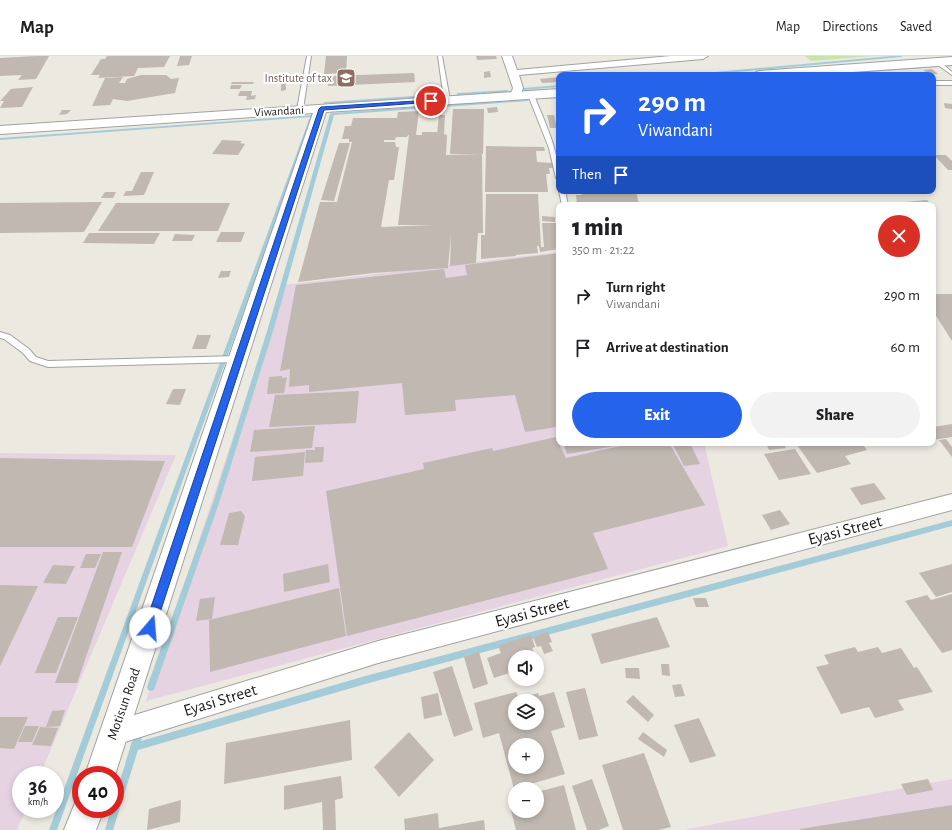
<!DOCTYPE html>
<html lang="en">
<head>
<meta charset="utf-8">
<style>
  body { margin:0; font-family:"Alegreya Sans",sans-serif; background:#f2f2f2; color:#202124; height:100vh; display:flex; flex-direction:column; font-size:15px; white-space:nowrap }
  * { box-sizing:border-box; margin:0 }
  p { font-size:13px; color:#757577 }
  .icon { flex:none; width:22px; height:22px; fill:none; stroke:currentColor; stroke-width:2; stroke-linecap:round; stroke-linejoin:round }
  .map { position:relative; flex:1; overflow:hidden }
  .sheet { position:absolute; left:556px; top:146px; width:380px; height:244px; display:flex; flex-direction:column; background:#fff; border-radius:8px; box-shadow:0 2px 6px #0003 }
  .sheet>* { flex:none }
  .top-card { position:absolute; left:556px; top:16px; width:380px; height:122px; border-radius:8px; box-shadow:0 2px 6px #0003; background:#2563eb; color:#fff; overflow:hidden }
  .tools { position:absolute; left:508px; top:594px; display:grid; gap:8px }
  .tools a { display:grid; place-items:center; width:36px; height:36px; border-radius:50%; background:#fff; box-shadow:0 2px 6px #0003; font-size:20px }
  .speed { position:absolute; left:12px; top:710px; display:flex; gap:8px; font-size:20px; font-weight:700; text-align:center }
  .speed>* { display:grid; place-content:center; width:52px; height:52px; border-radius:50%; background:#fff; box-shadow:0 2px 6px #0003; line-height:1 }
  .speed small { font-size:10px; font-weight:400 }
  .speed .limit { border:6px solid #d22; background:#fff; color:#111 }
  .pin { position:absolute; display:grid; place-items:center; width:34px; height:34px; color:#fff; margin:-17px; border:2px solid #fff; border-radius:50%; box-shadow:0 1px 4px #0007 }
  .me { position:absolute; width:44px; margin:-22px; rotate:18deg; stroke-linejoin:round; filter:drop-shadow(0 0 3px #0008) }
  .turn { display:flex; align-items:center; gap:14px; height:84px; padding:0 16px; font-size:18px }
  .turn .icon { width:52px; height:52px; stroke-width:2.5 }
  .turn b { display:block; font-size:28px; line-height:34px }
  .then { display:flex; align-items:center; height:38px; padding:0 16px; background:#0003; gap:8px; font-size:15px }
  .round { display:grid; place-items:center; flex:none; width:42px; height:42px; border-radius:21px; background:#f2f2f2 }
  .summary { display:flex; align-items:center; justify-content:space-between; height:68px; padding:0 16px }
  h1 { font-size:24px; font-weight:800; line-height:30px }
  .action { display:flex; gap:8px; margin-top:auto; padding:8px 16px }
  .action a { flex:1; height:46px; border-radius:24px; background:#2563eb; color:#fff; font-size:16px; font-weight:800; line-height:46px; text-align:center }
  .action a+a { background:#f2f2f2; color:#202124 }
  ul { padding:0; list-style:none }
  li { display:flex; align-items:center; gap:12px; height:52px; padding:0 16px }
  li div { flex:1 }
  li b { display:block; font-size:15px }
  li em { font-style:normal }
  header { display:flex; align-items:center; gap:24px; box-sizing:border-box; height:56px; padding:0 20px; background:#fff; border-bottom:1px solid #e0e0e0 }
  header strong { font-size:19px }
  nav { display:flex; gap:22px; margin-inline-start:auto; font-size:14px }
  .map>svg:first-child { display:block }
  .industrial { fill:#e5d3e2 }
  .grass { fill:#c6e5a8 }
  .lines { fill:none; stroke-linecap:round; stroke-linejoin:round }
  .stream { fill:#a3ccd8; fill-rule:evenodd }
  .building { fill:#c0b8b1; fill-rule:evenodd }
  .service-casing { stroke:#a2a2a2; stroke-width:2 }
  .minor-casing { stroke:#a2a2a2; stroke-width:2 }
  .tertiary-casing { stroke:#a2a2a2; stroke-width:2 }
  .service { fill:#fff; fill-rule:evenodd }
  .minor { fill:#fff; fill-rule:evenodd }
  .tertiary { fill:#fff; fill-rule:evenodd }
  .route { fill:#2563eb; stroke:#184099 }
  .labels { text-anchor:middle; dominant-baseline:central; stroke-width:4; stroke-linejoin:round; paint-order:stroke }
  .far-education-label { font-size:12px; fill:#785e54; stroke:#fff; text-anchor:end }
  .far-street-label { font-size:12px; fill:#1b1b1b; stroke:#fff }
  .street-label { font-size:14px; fill:#1b1b1b; stroke:#fff }
  .near-street-label { font-size:17px; fill:#1b1b1b; stroke:#fff }
</style>
</head>
<body>
<header>
<strong>Map</strong>
<nav><a>Map</a><a>Directions</a><a>Saved</a></nav>
</header>
<div class="map">
<svg width="952" height="774" viewBox="0 0 952 774">
  <rect width="100%" height="100%" fill="#ece9e1"/>
  <g class="industrial">
    <polygon points="559,196 559,387 704,387 728,490 146,645 283,229"/>
    <polygon points="0,397 176,399 40,719 21,719 21,753 26,753 17,774 0,774"/>
    <polygon points="952,723 952,774 683,774"/>
  </g>
  <polygon class="grass" points="805,0 873,0 811,5"/>
  <g class="lines">
    <g class="stream">
      <polygon points="891,0 903,0 901,1 705,19 692,19 694,18"/>
      <polygon points="952,8 952,10 826,19 810,19 812,18"/>
      <polygon points="559,29 559,31 524,34 522,33 524,32"/>
      <polygon points="507,34 509,35 508,36 458,39 456,38 458,37"/>
      <polygon points="442,38 444,39 443,40 325,48 323,47 325,46"/>
      <polygon points="559,40 559,42 545,43 543,42 545,41"/>
      <polygon points="527,43 529,44 528,45 334,59 274,272 219,447 155,631 154,634 151,635 148,634 147,631 213,447 268,272 330,58 332,57"/>
      <polygon points="312,59 314,60 57,774 49,774 310,61 0,84 0,82"/>
      <polygon points="952,464 952,470 369,627 138,694 113,774 105,774 111,753 115,753 115,741 130,692 130,691 136,675 139,674 142,675 143,678 141,685 369,619"/>
    </g>
  </g>
  <g class="building">
    <polygon points="36,0 49,0 36,23 18,24 22,19 0,20 0,2"/>
    <polygon points="107,0 170,0 164,11 138,12 134,20 98,22 100,19 91,19 101,3 105,3"/>
    <polygon points="180,0 192,0 189,9 177,10"/>
    <polygon points="326,0 347,0 346,17 324,18"/>
    <polygon points="476,0 496,0 497,3 477,4"/>
    <polygon points="932,13 938,18 929,18 923,14"/>
    <polygon points="490,15 491,21 484,22 484,16"/>
    <polygon points="414,17 415,26 328,30 329,20"/>
    <polygon points="141,19 166,19 171,23 179,22 175,37 127,45 113,43 110,49 92,50 105,22 123,21 119,27 125,27 127,23"/>
    <polygon points="559,21 559,26 542,27 540,23"/>
    <polygon points="281,25 286,25 286,34 281,35"/>
    <polygon points="232,26 254,26 253,28 231,28"/>
    <polygon points="231,29 242,29 240,33 230,33"/>
    <polygon points="33,31 22,51 0,52 4,45 0,45 11,33"/>
    <polygon points="240,35 252,35 251,40 256,39 255,43 246,44 247,40 238,40"/>
    <polygon points="944,47 952,48 952,53 945,52"/>
    <polygon points="497,51 498,56 488,57 487,52"/>
    <polygon points="453,53 484,53 483,98 450,98"/>
    <polygon points="62,54 71,54 67,58 59,59"/>
    <path d="M 419,55 L 416,79 L 422,79 L 422,76 L 437,76 L 437,78 L 439,59 L 445,59 L 444,78 L 447,79 L 446,99 L 482,98 L 483,177 L 478,177 L 476,207 L 450,210 L 451,178 L 448,212 L 373,217 L 298,226 L 320,146 L 337,146 L 352,86 L 349,86 L 349,83 L 342,83 L 345,70 L 351,70 L 353,62 L 397,62 L 398,56 ZM 408,79 L 409,79 L 398,169 L 434,169 L 381,171 L 389,124 L 394,124 L 399,91 L 396,91 L 395,86 L 384,86 L 384,84 L 395,84 L 396,81 L 407,81 Z"/>
    <polygon points="547,59 554,59 557,72 550,72"/>
    <polygon points="222,84 242,85 240,87 245,88 238,99 212,98"/>
    <polygon points="339,87 350,87 334,145 321,144"/>
    <polygon points="486,90 544,91 545,95 536,95 537,106 553,107 554,112 549,112 550,118 546,118 548,136 485,136"/>
    <polygon points="934,99 946,99 952,105 952,114 948,114"/>
    <polygon points="141,116 154,116 144,139 123,140 126,135 132,135"/>
    <polygon points="581,135 636,135 639,149 577,149 576,139 582,139"/>
    <polygon points="105,136 116,136 113,142 101,142"/>
    <polygon points="486,138 538,138 541,191 544,191 542,167 559,167 559,193 540,196 539,190 537,190 538,197 516,199 516,200 481,203 481,179 485,179"/>
    <polygon points="927,144 932,149 908,149 905,146"/>
    <polygon points="102,146 84,176 0,177 0,147"/>
    <polygon points="116,147 230,147 218,175 98,175"/>
    <polygon points="542,160 555,161 555,166 542,165"/>
    <polygon points="221,176 245,176 241,186 216,186"/>
    <polygon points="89,177 160,177 154,188 83,187"/>
    <polygon points="175,178 195,179 192,185 172,185"/>
    <polygon points="559,197 559,375 557,371 525,376 515,339 455,344 456,355 405,359 402,327 309,336 309,329 289,331 290,313 280,315 296,229 444,213 446,222 467,219 465,209"/>
    <polygon points="221,215 231,215 229,221 218,222"/>
    <polygon points="933,238 952,238 952,285 933,255"/>
    <polygon points="197,279 211,279 206,293 192,293"/>
    <polygon points="282,320 282,322 287,321 284,337 267,338 269,321"/>
    <polygon points="173,333 186,333 180,349 166,348"/>
    <polygon points="359,335 356,367 269,371 275,339"/>
    <polygon points="952,368 952,381 933,384 933,371"/>
    <polygon points="315,370 312,392 250,396 254,374"/>
    <polygon points="556,381 566,402 634,387 669,387 705,449 593,477 608,513 347,580 326,435 424,413 423,407 492,392 493,395"/>
    <polygon points="946,383 952,391 952,401 939,384"/>
    <polygon points="563,387 620,387 621,389 567,398"/>
    <polygon points="672,387 690,387 700,408 684,410"/>
    <polygon points="766,387 783,387 786,392 769,394"/>
    <polygon points="788,387 861,387 867,394 845,400 851,408 817,417 797,389 791,390"/>
    <polygon points="315,391 324,391 323,406 305,407 306,394 315,394"/>
    <polygon points="795,393 811,418 779,424 764,398"/>
    <polygon points="305,396 303,420 252,425 255,401"/>
    <polygon points="0,402 165,405 132,491 0,491"/>
    <polygon points="874,427 886,443 861,449 850,432"/>
    <polygon points="780,454 790,468 771,474 762,459"/>
    <polygon points="241,455 245,460 238,489 220,489 229,457"/>
    <polygon points="103,496 122,496 77,627 55,627"/>
    <polygon points="86,498 101,498 95,512 80,512"/>
    <polygon points="328,508 330,526 284,536 283,518"/>
    <polygon points="952,508 952,536 936,541 919,517"/>
    <polygon points="53,509 75,510 66,528 43,527"/>
    <polygon points="0,529 38,530 0,610"/>
    <polygon points="339,532 346,580 210,616 209,564"/>
    <polygon points="952,538 952,594 942,597 905,545 927,539 931,544"/>
    <polygon points="215,541 212,563 196,565 200,543"/>
    <polygon points="693,542 706,542 709,551 696,551"/>
    <polygon points="58,561 78,561 56,617 35,617"/>
    <polygon points="657,561 670,591 601,608 591,578"/>
    <polygon points="548,576 552,586 549,587 553,595 544,598 541,590 537,591 533,581"/>
    <polygon points="531,579 535,591 532,592 536,601 515,601 515,615 494,622 487,602 501,597 498,590"/>
    <polygon points="855,591 858,596 878,591 882,597 901,592 914,612 917,611 933,636 898,644 904,654 875,662 869,651 841,658 816,611 829,608 824,599"/>
    <polygon points="479,596 488,628 473,633 464,601"/>
    <polygon points="661,608 669,608 670,620 662,619"/>
    <polygon points="452,610 473,674 454,681 433,616"/>
    <polygon points="625,612 639,612 640,623 626,622"/>
    <polygon points="681,628 685,640 675,641 672,629"/>
    <polygon points="585,632 598,680 579,684 566,636"/>
    <path d="M 516,636 L 519,642 L 538,637 L 539,640 L 554,636 L 565,671 L 551,675 L 565,718 L 514,733 L 499,677 L 483,682 L 474,647 ZM 515,645 L 537,645 L 537,667 L 515,667 ZM 515,689 L 537,689 L 537,711 L 515,711 Z"/>
    <polygon points="438,637 442,659 424,663 421,641"/>
    <polygon points="633,639 654,659 648,666 626,646"/>
    <polygon points="65,654 60,670 46,671 52,655"/>
    <polygon points="0,661 28,661 14,693 0,692"/>
    <polygon points="699,662 716,700 690,707 674,669"/>
    <polygon points="350,664 352,704 224,728 226,687"/>
    <polygon points="25,670 39,670 32,686 18,686"/>
    <polygon points="40,671 58,672 51,690 32,689"/>
    <polygon points="409,676 434,704 399,741 374,711"/>
    <polygon points="643,676 667,694 664,701 638,683"/>
    <polygon points="644,697 671,771 659,774 623,774 602,709"/>
    <polygon points="341,720 343,742 335,744 336,774 323,774 322,746 284,754 284,730"/>
    <polygon points="592,723 609,770 598,774 587,774 572,730"/>
    <polygon points="928,723 933,734 907,739 901,728"/>
    <polygon points="564,729 576,774 516,774 510,751 515,750 515,755 537,755 537,736"/>
    <polygon points="181,744 180,766 147,774 149,753"/>
    <polygon points="952,749 952,774 800,774 800,773"/>
    <polygon points="438,757 439,772 484,764 485,774 405,774 404,763"/>
  </g>
  <g class="lines">
    <g class="service-casing">
      <g id="service">
        <polygon points="307,0 311,0 303,53 300,55 297,53"/>
        <polygon points="438,0 442,0 450,44 447,46 444,44"/>
        <polygon points="935,5 939,5 952,16 952,19 935,7"/>
        <rect x="933" y="25" width="19" height="4"/>
        <path d="M 531,37 L 534,39 C 545,67 559,94 559,124 L 556,122 L 549,92 L 528,39 Z"/>
        <polygon points="559,135 565,135 568,149 562,149"/>
        <polygon points="0,276 10,279 29,293 36,301 48,305 239,300 243,303 239,306 48,311 30,305 23,297 4,283 0,282"/>
      </g>
    </g>
    <g class="minor-casing">
      <g id="minor">
        <polygon points="502,0 512,0 517,14 671,0 708,0 703,3 519,19 523,32 519,42 515,43 510,40 513,32"/>
        <polygon points="952,438 952,454 378,607 115,689 106,686 103,677 106,668 115,665 378,585"/>
      </g>
    </g>
    <g class="tertiary-casing">
      <g id="tertiary">
        <polygon points="952,1 952,9 810,19 754,19 756,16 760,15"/>
        <polygon points="559,33 559,41 326,56 115,719 85,719 313,57 0,78 0,70"/>
        <polygon points="81,740 81,753 104,753 96,774 64,774 77,742"/>
      </g>
    </g>
    <use href="#service" class="service"/>
    <use href="#minor" class="minor"/>
    <use href="#tertiary" class="tertiary"/>
  </g>
  <polygon class="route" points="431,44 434,45 433,46 324,54 155,572 154,576 150,578 146,576 144,572 319,53 321,51"/>
  <defs>
    <g id="university-square" transform="scale(1)"><rect x="-9" y="-9" width="18" height="18" rx="4" fill="#8d6e63" stroke="#fff"/><path d="M0-5L7-2L0 1L-7-2ZM-4 1L0 2.5L4 1V4Q0 6-4 4Z" fill="#fff"/></g>
  </defs>
  <g fill-rule="evenodd">
    <use href="#university-square" x="346" y="22"/>
  </g>
  <g class="labels">
    <g class="far-education-label">
      <text x="332" y="22">Institute of tax</text>
    </g>
    <g class="far-street-label">
      <text transform="translate(279 55) rotate(-3)">Viwandani</text>
    </g>
    <g class="street-label">
      <text transform="translate(124 648) rotate(-71)">Motisun Road</text>
    </g>
    <g class="near-street-label">
      <text transform="translate(845 474) rotate(-15)">Eyasi Street</text>
      <text transform="translate(532 556) rotate(-15)">Eyasi Street</text>
      <text transform="translate(220 644) rotate(-17)">Eyasi Street</text>
    </g>
  </g>
</svg>
<div class="tools">
<a><svg class="icon" aria-label="sound" viewBox="0 0 24 24"><path d="M4 9h4l5-4v14l-5-4H4zM17 9q2 3 0 6"/></svg></a>
<a><svg class="icon" aria-label="layers" viewBox="0 0 24 24"><path d="M12 4l9 5-9 5-9-5zM3 14l9 5 9-5"/></svg></a>
<a>+</a>
<a>−</a>
</div>
<div class="speed"><div>36<small>km/h</small></div><div class="limit">40</div></div>
<div class="pin" style="left:431px;top:45px;background:#d93025"><svg class="icon" aria-label="arrive" viewBox="0 0 24 24"><path d="M6 21V4h12l-3 4 3 4H6"/></svg></div>
<svg class="me" style="left:150px;top:572px" viewBox="-20 -20 40 40"><circle r="19" fill="#fff"/><path d="M0-13L10 11 0 6-10 11z" fill="#2563eb"/></svg>
<div class="top-card">
<div class="turn"><svg class="icon" aria-label="right" viewBox="0 0 24 24"><path d="M7 20v-9h11M14 6l5 5-5 5"/></svg><div><b>290 m</b>Viwandani</div></div>
<div class="then">Then<svg class="icon" aria-label="arrive" viewBox="0 0 24 24"><path d="M6 21V4h12l-3 4 3 4H6"/></svg></div>
</div>
<section class="sheet">
<div class="summary"><div><h1>1 min</h1><p>350 m · 21:22</p></div><a class="round" style="background:#d93025;color:#fff"><svg class="icon" aria-label="close" viewBox="0 0 24 24"><path d="M6 6l12 12M18 6L6 18"/></svg></a></div>
<ul>
<li><svg class="icon" aria-label="right" viewBox="0 0 24 24"><path d="M7 20v-9h11M14 6l5 5-5 5"/></svg><div><b>Turn right</b><p>Viwandani</p></div><em>290 m</em></li>
<li><svg class="icon" aria-label="arrive" viewBox="0 0 24 24"><path d="M6 21V4h12l-3 4 3 4H6"/></svg><div><b>Arrive at destination</b></div><em>60 m</em></li>
</ul>
<div class="action"><a>Exit</a><a>Share</a></div>
</section>
</div>
</body>
</html>
